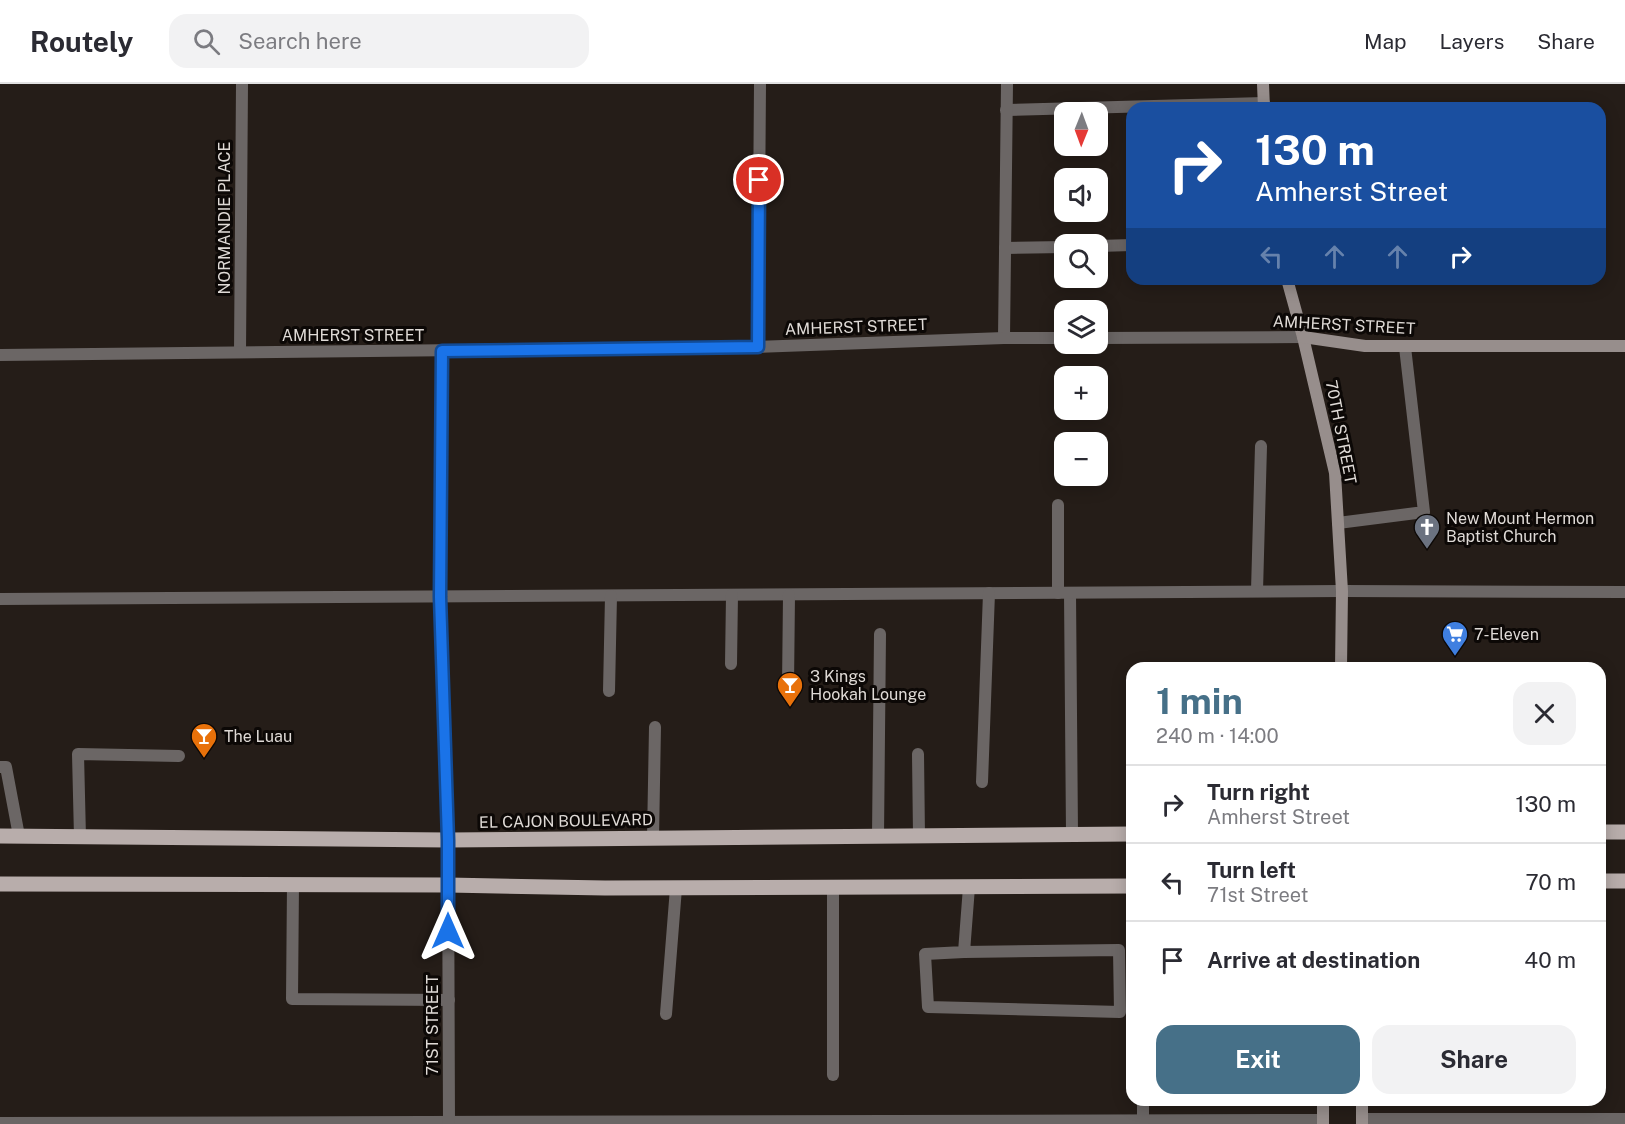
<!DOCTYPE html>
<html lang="en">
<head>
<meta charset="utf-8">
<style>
  body { margin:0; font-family:"Public Sans",sans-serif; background:#f2f2f3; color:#2b2b33; height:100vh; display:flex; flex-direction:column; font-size:22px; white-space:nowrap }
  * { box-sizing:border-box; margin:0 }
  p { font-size:20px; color:#7c7c81 }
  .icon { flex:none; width:33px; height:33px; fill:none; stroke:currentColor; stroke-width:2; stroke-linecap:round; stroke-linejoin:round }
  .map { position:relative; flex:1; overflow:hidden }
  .drawer { position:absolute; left:1126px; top:578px; width:480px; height:444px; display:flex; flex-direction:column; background:#fff; border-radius:18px; box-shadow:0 3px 15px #0003 }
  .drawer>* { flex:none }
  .top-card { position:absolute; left:1126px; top:18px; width:480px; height:183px; border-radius:18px; box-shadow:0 3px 15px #0003; background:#1a4fa0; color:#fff; overflow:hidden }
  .needle { width:39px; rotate:181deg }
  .fabs { position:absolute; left:1054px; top:18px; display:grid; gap:12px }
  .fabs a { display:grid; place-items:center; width:54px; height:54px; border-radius:12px; background:#fff; box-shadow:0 3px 15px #0003; font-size:30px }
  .pin { position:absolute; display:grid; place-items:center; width:51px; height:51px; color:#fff; margin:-26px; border:3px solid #fff; border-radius:50%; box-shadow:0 2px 6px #0007 }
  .me { position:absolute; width:66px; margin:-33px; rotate:0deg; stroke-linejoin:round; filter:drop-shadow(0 0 4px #0008) }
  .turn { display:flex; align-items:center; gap:21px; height:126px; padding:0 30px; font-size:27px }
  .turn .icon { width:78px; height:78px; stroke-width:2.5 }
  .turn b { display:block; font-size:42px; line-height:51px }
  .lanes { display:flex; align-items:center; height:57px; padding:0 30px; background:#0003; justify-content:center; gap:30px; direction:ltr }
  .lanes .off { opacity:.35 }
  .round { display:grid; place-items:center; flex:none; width:63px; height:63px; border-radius:18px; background:#f2f2f3 }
  .headline { display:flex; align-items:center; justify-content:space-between; height:102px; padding:0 30px }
  h1 { font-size:36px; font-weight:700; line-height:45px; color:#467088 }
  .action { display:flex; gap:12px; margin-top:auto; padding:12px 30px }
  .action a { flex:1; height:69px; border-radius:18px; background:#467088; color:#fff; font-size:24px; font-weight:700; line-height:69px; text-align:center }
  .action a+a { background:#f2f2f3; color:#2b2b33 }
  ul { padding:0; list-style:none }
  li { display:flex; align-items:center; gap:18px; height:78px; padding:0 30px; border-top:2px solid #e1e1e2 }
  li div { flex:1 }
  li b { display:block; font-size:22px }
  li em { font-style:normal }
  header { display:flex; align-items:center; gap:36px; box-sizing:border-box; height:84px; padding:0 30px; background:#fff; border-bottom:2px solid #e1e1e2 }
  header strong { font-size:28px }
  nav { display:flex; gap:33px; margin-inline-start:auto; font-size:21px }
  .search { width:420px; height:54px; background:#f2f2f3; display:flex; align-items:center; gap:15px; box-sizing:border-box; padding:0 21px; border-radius:18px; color:#7c7c81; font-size:22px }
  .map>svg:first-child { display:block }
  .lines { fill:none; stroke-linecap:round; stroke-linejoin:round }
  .lane { stroke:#6b6665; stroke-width:12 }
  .street { stroke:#6b6665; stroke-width:12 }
  .secondary { stroke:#978e8c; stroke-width:12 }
  .primary { stroke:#b8adab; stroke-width:15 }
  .route-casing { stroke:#114b97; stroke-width:15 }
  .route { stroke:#1a73e8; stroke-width:10 }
  .labels { text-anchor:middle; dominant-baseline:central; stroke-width:6; stroke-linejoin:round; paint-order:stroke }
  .street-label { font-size:16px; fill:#dfdad6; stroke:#0c0806 }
  .poi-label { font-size:16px; fill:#dfdad6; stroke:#0c0806; text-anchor:start }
</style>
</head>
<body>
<header>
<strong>Routely</strong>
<div class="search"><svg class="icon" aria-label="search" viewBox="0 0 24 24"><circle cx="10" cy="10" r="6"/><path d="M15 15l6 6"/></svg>Search here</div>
<nav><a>Map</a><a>Layers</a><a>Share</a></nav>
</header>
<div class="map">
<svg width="1625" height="1040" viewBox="0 0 1625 1040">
  <rect width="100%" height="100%" fill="#251d18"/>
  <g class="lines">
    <g class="lane">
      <polyline points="1006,26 1264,19"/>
      <polyline points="1098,162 1132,161"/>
      <polyline points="1005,164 1065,163"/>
      <polyline points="1004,254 1007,0"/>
      <polyline points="1058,421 1058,509"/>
      <polyline points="1338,439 1424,428 1405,263"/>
      <polyline points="1257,507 1261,362"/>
      <polyline points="1070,509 1072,750"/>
      <polyline points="0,515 1342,507 1625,508"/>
      <polyline points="731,580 732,511"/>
      <polyline points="788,602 789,511"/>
      <polyline points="609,607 611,512"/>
      <polyline points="918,670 919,752"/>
      <polyline points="0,683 6,683 19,752"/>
      <polyline points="982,698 989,509"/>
      <polyline points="878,752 880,550"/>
      <polyline points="80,753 78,670 179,672"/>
      <polyline points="653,754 655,643"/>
      <polyline points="293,800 292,915 449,916"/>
      <polyline points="964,868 1119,866 1120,928 928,923 925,870 964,868 969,803"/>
      <polyline points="666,930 676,804"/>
      <polyline points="833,991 833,803"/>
      <polyline points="1143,1016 1143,1036"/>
      <polyline points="1362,1035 1625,1035"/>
      <polyline points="0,1039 1323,1036"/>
    </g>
    <g class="street">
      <polyline points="1098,254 1303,253"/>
      <polyline points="758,263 760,0"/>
      <polyline points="442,267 440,513 448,756 449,1040"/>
      <polyline points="240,268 242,0"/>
      <polyline points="0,271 758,263 1004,254 1065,254"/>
    </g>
    <g class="secondary">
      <polyline points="1263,0 1264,24"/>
      <polyline points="1287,195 1303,253 1335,389 1342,507 1341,584"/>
      <polyline points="1303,253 1365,262 1625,262"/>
      <polyline points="1323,1016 1323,1040"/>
      <polyline points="1362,1016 1362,1040"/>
    </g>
    <g class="primary">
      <polyline points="1600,748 1625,748"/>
      <polyline points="0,752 448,756 1132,750"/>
      <polyline points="1600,797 1625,797"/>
      <polyline points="0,800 448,801 605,804 1132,802"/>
    </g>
  </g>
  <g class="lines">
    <g class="route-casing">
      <polyline id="route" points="448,847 448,756 440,513 442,267 758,263 759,96"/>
    </g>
    <use href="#route" class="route"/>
  </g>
  <defs>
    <g id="church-pin" transform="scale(1.35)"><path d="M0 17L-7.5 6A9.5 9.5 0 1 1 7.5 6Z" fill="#6b7280" stroke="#0c0806"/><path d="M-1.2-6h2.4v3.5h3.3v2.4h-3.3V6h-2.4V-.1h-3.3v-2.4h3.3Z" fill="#fff"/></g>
    <g id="supermarket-pin" transform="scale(1.35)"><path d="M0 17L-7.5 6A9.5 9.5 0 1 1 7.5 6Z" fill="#3f7fe0" stroke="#0c0806"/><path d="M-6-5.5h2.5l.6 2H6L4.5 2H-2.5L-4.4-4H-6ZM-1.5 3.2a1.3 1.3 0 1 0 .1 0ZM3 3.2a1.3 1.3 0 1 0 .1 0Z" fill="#fff"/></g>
    <g id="bar-pin" transform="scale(1.35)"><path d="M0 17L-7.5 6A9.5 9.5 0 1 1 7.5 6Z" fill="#e8710a" stroke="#0c0806"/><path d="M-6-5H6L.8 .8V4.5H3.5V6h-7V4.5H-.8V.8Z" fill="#fff"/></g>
  </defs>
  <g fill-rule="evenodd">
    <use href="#church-pin" x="1427" y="443"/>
    <use href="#supermarket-pin" x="1455" y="550"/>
    <use href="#bar-pin" x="790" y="601"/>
    <use href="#bar-pin" x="204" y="652"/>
  </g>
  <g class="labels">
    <g class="street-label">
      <text transform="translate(224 134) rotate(-90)">NORMANDIE PLACE</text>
      <text transform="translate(1344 241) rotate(3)">AMHERST STREET</text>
      <text transform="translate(856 243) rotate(-2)">AMHERST STREET</text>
      <text x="353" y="251">AMHERST STREET</text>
      <text transform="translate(1341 348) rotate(79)">70TH STREET</text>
      <text transform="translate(566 737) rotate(-1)">EL CAJON BOULEVARD</text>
      <text transform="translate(432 941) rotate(-90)">71ST STREET</text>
    </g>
    <g class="poi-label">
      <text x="1446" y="434">New Mount Hermon<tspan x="1446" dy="18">Baptist Church</tspan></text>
      <text x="1474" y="550">7-Eleven</text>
      <text x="810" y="592">3 Kings<tspan x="810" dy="18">Hookah Lounge</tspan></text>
      <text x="224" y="652">The Luau</text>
    </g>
  </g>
</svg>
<div class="fabs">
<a><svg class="needle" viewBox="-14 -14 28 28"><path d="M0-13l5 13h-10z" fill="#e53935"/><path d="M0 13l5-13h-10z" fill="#7c7c81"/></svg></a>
<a><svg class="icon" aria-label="sound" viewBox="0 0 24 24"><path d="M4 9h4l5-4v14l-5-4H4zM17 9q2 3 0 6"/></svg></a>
<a><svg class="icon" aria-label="search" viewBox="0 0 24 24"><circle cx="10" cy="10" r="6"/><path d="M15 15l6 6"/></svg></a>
<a><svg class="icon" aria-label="layers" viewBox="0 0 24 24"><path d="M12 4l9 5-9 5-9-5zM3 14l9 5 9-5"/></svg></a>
<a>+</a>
<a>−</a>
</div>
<div class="pin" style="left:759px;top:96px;background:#d93025"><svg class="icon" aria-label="arrive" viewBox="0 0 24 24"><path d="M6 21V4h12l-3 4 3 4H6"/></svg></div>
<svg class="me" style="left:448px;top:847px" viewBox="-20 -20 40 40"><path d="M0-17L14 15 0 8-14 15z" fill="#1a73e8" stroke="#fff" stroke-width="4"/></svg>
<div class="top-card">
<div class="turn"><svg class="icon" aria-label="right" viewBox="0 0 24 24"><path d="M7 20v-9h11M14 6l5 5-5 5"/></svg><div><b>130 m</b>Amherst Street</div></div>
<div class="lanes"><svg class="icon off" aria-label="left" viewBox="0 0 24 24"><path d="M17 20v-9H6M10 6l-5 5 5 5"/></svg><svg class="icon off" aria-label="ahead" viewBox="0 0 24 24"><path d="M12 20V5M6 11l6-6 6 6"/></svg><svg class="icon off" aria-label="ahead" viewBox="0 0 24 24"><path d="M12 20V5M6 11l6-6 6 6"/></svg><svg class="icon" aria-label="right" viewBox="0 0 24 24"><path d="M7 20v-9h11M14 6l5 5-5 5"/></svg></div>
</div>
<section class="drawer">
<div class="headline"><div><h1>1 min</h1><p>240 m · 14:00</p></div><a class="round"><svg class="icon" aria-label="close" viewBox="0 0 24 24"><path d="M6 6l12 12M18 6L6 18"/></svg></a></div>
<ul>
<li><svg class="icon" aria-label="right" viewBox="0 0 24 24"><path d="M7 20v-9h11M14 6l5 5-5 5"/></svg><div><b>Turn right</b><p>Amherst Street</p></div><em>130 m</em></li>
<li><svg class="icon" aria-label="left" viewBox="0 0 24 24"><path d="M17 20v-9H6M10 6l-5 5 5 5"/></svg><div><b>Turn left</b><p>71st Street</p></div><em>70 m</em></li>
<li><svg class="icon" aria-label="arrive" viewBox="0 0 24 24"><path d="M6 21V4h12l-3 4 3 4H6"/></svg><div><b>Arrive at destination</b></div><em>40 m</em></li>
</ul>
<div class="action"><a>Exit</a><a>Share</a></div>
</section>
</div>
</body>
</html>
